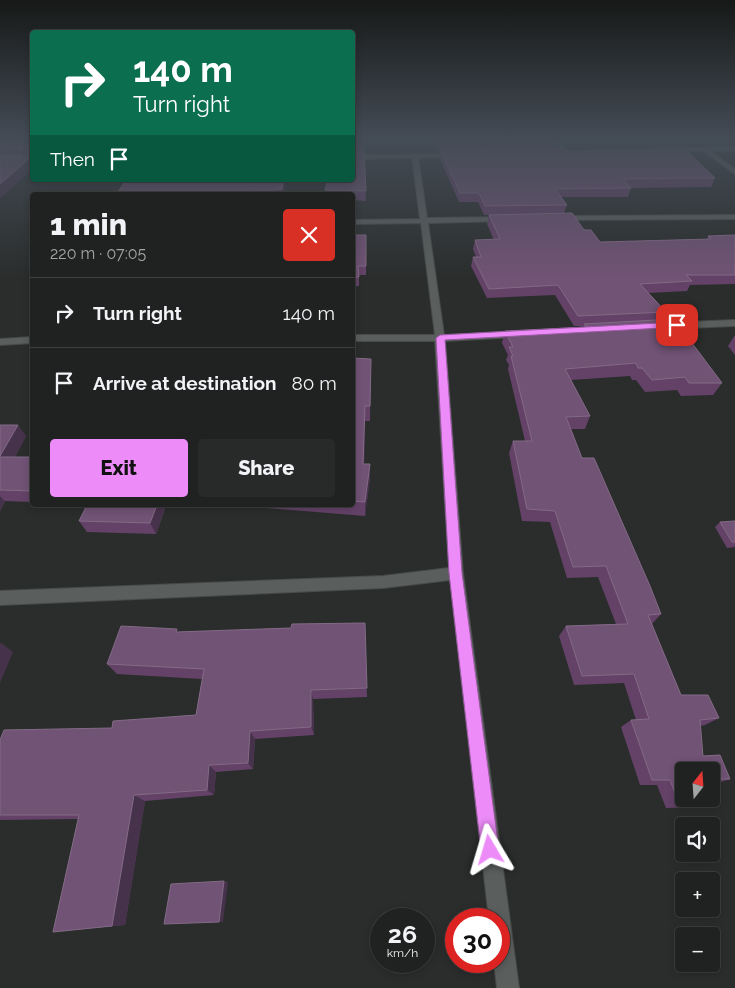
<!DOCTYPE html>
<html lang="en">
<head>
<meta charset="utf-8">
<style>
  body { margin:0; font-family:Raleway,sans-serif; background:#282a2a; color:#f1f3f6; height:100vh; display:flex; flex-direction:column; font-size:19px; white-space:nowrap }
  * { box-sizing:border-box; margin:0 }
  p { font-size:16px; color:#a2a4a5 }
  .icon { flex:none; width:28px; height:28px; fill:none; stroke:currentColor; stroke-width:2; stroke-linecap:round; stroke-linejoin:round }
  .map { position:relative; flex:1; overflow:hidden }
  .details { position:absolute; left:30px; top:192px; width:325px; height:315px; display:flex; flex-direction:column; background:#202221; border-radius:5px; box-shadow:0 2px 8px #0003,0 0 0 1px #3d3f3f }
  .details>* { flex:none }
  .guide { position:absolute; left:30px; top:30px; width:325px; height:152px; border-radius:5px; box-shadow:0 2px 8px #0003,0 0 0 1px #3d3f3f; background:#0b6e4f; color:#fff; overflow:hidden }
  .needle { width:32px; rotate:17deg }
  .buttons { position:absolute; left:675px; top:762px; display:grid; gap:10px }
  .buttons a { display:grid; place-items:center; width:45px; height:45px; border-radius:5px; background:#202221; box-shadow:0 2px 8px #0003,0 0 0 1px #3d3f3f; font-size:25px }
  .speed { position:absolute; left:370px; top:908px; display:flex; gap:10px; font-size:25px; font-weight:700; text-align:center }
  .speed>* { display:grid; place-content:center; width:65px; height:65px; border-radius:50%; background:#202221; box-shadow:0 2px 8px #0003,0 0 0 1px #3d3f3f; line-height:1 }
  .speed small { font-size:12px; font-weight:400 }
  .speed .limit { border:8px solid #d22; background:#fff; color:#111 }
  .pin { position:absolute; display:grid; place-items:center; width:42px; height:42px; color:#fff; margin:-21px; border-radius:10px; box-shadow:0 2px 8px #0006 }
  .me { position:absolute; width:55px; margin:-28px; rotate:353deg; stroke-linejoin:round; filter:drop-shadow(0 0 4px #0008) }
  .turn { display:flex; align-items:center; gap:18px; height:105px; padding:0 20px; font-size:22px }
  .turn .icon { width:65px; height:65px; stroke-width:2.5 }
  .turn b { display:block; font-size:35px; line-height:42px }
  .then { display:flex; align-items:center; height:48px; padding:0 20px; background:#0003; gap:10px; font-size:19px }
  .round { display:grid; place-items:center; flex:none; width:52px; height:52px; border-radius:5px; background:#282a2a }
  .head { display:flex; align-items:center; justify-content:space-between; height:85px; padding:0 20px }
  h1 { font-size:30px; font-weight:800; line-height:38px }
  .primary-button { display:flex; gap:10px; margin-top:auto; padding:10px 20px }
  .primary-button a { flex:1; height:58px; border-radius:5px; background:#ed8cf9; color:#111; font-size:20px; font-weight:800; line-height:58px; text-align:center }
  .primary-button a+a { background:#282a2a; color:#f1f3f6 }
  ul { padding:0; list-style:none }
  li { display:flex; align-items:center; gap:15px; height:70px; padding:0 20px; border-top:1px solid #3d3f3f }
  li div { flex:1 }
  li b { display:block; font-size:19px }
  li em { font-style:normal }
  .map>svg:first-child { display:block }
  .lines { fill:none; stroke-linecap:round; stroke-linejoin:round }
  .minor-casing { stroke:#474b4a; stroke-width:2 }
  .tertiary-casing { stroke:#474b4a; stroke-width:2 }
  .minor { fill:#5a5e5c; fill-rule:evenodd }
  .tertiary { fill:#5a5e5c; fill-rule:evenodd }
  .wall { fill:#644268 }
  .shaded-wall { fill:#47324b }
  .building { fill:#715375; stroke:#836a86 }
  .route { fill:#ed8cf9; stroke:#9a5ba2 }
</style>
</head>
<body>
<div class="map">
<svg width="735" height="988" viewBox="0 0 735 988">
  <rect width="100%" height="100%" fill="#2a2d2c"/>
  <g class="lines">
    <g class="minor-casing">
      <g id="minor">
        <polygon points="552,139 558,139 568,153 564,153"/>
        <polygon points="415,154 418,156 427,218 505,217 509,219 505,221 428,223 444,335 520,331 525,334 520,337 445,341 463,573 519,988 497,988 494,961 499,961 499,919 489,919 450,580 383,588 0,605 0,591 383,576 449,568 435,341 352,341 352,335 435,335 421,223 352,224 352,220 420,219 412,156"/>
        <polygon points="735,215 735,219 560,220 556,218 560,216"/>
        <polygon points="735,320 735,326 662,329 657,326 662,323"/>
        <polygon points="32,337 32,343 0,345 0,339"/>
      </g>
    </g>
    <g class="tertiary-casing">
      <g id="tertiary">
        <polygon points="735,147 735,151 710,151 735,169 735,174 703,151 590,154 587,152 590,150"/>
        <polygon points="459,154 457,157 352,159 352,155"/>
      </g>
    </g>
    <use href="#minor" class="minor"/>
    <use href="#tertiary" class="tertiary"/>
  </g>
  <g class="wall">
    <polygon points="0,139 32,139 32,169 0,198"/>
    <polygon points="352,139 363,139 366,201 352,200 352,195 326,195 325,190 352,180"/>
    <polygon points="432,139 556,139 554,148 563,151 715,178 711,187 631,188 628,197 561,197 567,205 564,213 600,242 707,239 708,236 735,235 735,284 690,285 687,291 648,293 666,312 662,320 722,383 713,395 681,396 677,390 645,392 636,380 632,380 630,376 571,380 590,416 585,429 571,429 582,458 661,614 652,624 681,695 719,718 705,725 700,726 703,756 730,779 715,784 711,784 711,771 684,771 715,803 700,807 666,808 657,785 640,785 621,727 631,720 636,720 624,683 574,685 559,636 566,626 616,624 598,577 567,578 550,522 522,521 509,453 513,441 525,441 508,369 509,365 506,360 508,355 502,343 505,331 583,327 584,326 574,326 555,295 487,298 471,266 473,257 476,257 473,249 475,240 494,240 487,224 489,215 484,215 478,202 459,202 440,159 441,151 437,151"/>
    <polygon points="126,180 285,180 283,195 116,195"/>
    <polygon points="352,235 366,235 366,275 359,275 359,286 352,286"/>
    <polygon points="735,335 735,355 728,346"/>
    <polygon points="352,358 371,359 370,421 365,421 364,464 370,464 370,478 365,516 242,506 242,505 352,505"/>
    <polygon points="0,425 26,436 15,457 32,457 32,502 5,501 0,511"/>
    <polygon points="87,505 163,505 165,509 156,534 87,532 79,521"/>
    <polygon points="735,521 735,547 727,548 715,527 720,522"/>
    <polygon points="365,623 367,697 313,699 314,735 255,739 253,769 216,772 214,795 145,801 125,925 53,932 78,819 0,820 0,740 112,728 196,715 202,679 117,674 107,664 180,632 291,628"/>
  </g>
  <g class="shaded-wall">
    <polygon points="32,156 32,169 0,198 0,184"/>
    <polygon points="283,180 285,180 283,195 282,195 282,189"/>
    <polygon points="365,406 365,421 364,478 363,464"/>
    <polygon points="18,425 26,436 9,468 0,456"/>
    <polygon points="370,464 370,478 365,516 365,502"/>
    <polygon points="0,496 5,501 0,511"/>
    <polygon points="157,505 163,505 165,509 156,534 150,523"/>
    <polygon points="1,643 13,652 0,683 0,644"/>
    <polygon points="311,690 313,699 314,735 311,727"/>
    <polygon points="250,731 255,739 253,769 248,763"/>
    <polygon points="209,765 216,772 214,795 207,790"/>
    <polygon points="134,795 145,801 125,925 112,926"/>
    <polygon points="224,881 228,882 223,922 219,922"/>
  </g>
  <g class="building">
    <polygon points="0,139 32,139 32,156 0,184 0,156 28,156 29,149 0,148"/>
    <polygon points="352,139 363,139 363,144 352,145"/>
    <polygon points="438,139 471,139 438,140"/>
    <polygon points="561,148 563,151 687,151 715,178 623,179 631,188 555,189 567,205 485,206 479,193 460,193 441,151"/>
    <polygon points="352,150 364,151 366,191 325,190 328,180 352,180"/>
    <polygon points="126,180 283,180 282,189 274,189 272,195 116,195"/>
    <polygon points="572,213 584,230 591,230 600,242 711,239 708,236 735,235 735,275 686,275 692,281 640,284 666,312 578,316 558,285 489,289 473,257 481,257 475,240 500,239 489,215"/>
    <polygon points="352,235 366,235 366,266 358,266 359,277 352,277"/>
    <polygon points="674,319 722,383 689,383 685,377 652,380 642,368 638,368 636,363 565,369 590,416 566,417 582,458 594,458 650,586 661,614 648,615 681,695 708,695 719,718 700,720 703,756 720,755 730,779 711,779 711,771 684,771 684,799 711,799 711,794 715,803 679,804 670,780 652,780 631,720 649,719 634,674 582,676 566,626 628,624 606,566 573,567 555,511 527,509 513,441 532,441 511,356 513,356 509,347 513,347 505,331 587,327 584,324"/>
    <polygon points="352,358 371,359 370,406 365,406 363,464 370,464 365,502 352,501"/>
    <polygon points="0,425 18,425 0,456"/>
    <polygon points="0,457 32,457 32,491 0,490"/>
    <polygon points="87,505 157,505 150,523 79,521"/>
    <polygon points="735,521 735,542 732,542 720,522"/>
    <polygon points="365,623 367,688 311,690 311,727 250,731 248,763 209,765 207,790 134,795 112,926 53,932 79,815 0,815 0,740 4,730 112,728 113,721 196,715 204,669 107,664 121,626 177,629 176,632 291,628 292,624"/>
    <polygon points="224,881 219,922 164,924 171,884"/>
  </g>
  <linearGradient id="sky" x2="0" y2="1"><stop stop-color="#171918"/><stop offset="0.5" stop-color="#444c56"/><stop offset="1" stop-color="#444c56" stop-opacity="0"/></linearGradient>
  <rect width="735" height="278" fill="url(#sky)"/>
  <polygon class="route" points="677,322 681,325 680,327 445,340 462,573 499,850 497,856 490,859 484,856 481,850 449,573 436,338 440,335"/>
</svg>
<div class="buttons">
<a><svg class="needle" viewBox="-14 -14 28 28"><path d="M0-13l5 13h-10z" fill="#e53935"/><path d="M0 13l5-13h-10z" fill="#a2a4a5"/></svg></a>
<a><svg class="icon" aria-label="sound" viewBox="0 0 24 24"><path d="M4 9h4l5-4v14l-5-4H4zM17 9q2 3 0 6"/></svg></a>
<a>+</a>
<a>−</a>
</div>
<div class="speed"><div>26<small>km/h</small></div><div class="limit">30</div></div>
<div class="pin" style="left:677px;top:325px;background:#d93025"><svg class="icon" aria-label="arrive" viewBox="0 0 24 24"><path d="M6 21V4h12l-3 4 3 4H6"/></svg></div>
<svg class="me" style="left:490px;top:850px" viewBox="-20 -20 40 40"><path d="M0-17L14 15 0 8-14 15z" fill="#ed8cf9" stroke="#fff" stroke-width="4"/></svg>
<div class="guide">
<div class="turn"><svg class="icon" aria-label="right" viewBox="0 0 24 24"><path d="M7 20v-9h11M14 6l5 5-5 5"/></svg><div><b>140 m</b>Turn right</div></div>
<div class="then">Then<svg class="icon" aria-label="arrive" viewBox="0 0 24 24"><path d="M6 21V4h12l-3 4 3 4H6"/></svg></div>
</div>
<section class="details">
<div class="head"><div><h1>1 min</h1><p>220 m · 07:05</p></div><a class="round" style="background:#d93025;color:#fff"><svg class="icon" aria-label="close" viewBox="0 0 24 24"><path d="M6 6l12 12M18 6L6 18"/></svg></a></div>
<ul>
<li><svg class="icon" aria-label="right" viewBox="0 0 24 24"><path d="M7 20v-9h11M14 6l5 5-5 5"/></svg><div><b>Turn right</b></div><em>140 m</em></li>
<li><svg class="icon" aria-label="arrive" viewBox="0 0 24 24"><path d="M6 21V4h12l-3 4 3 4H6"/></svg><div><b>Arrive at destination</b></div><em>80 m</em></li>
</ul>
<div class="primary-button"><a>Exit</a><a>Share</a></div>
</section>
</div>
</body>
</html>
